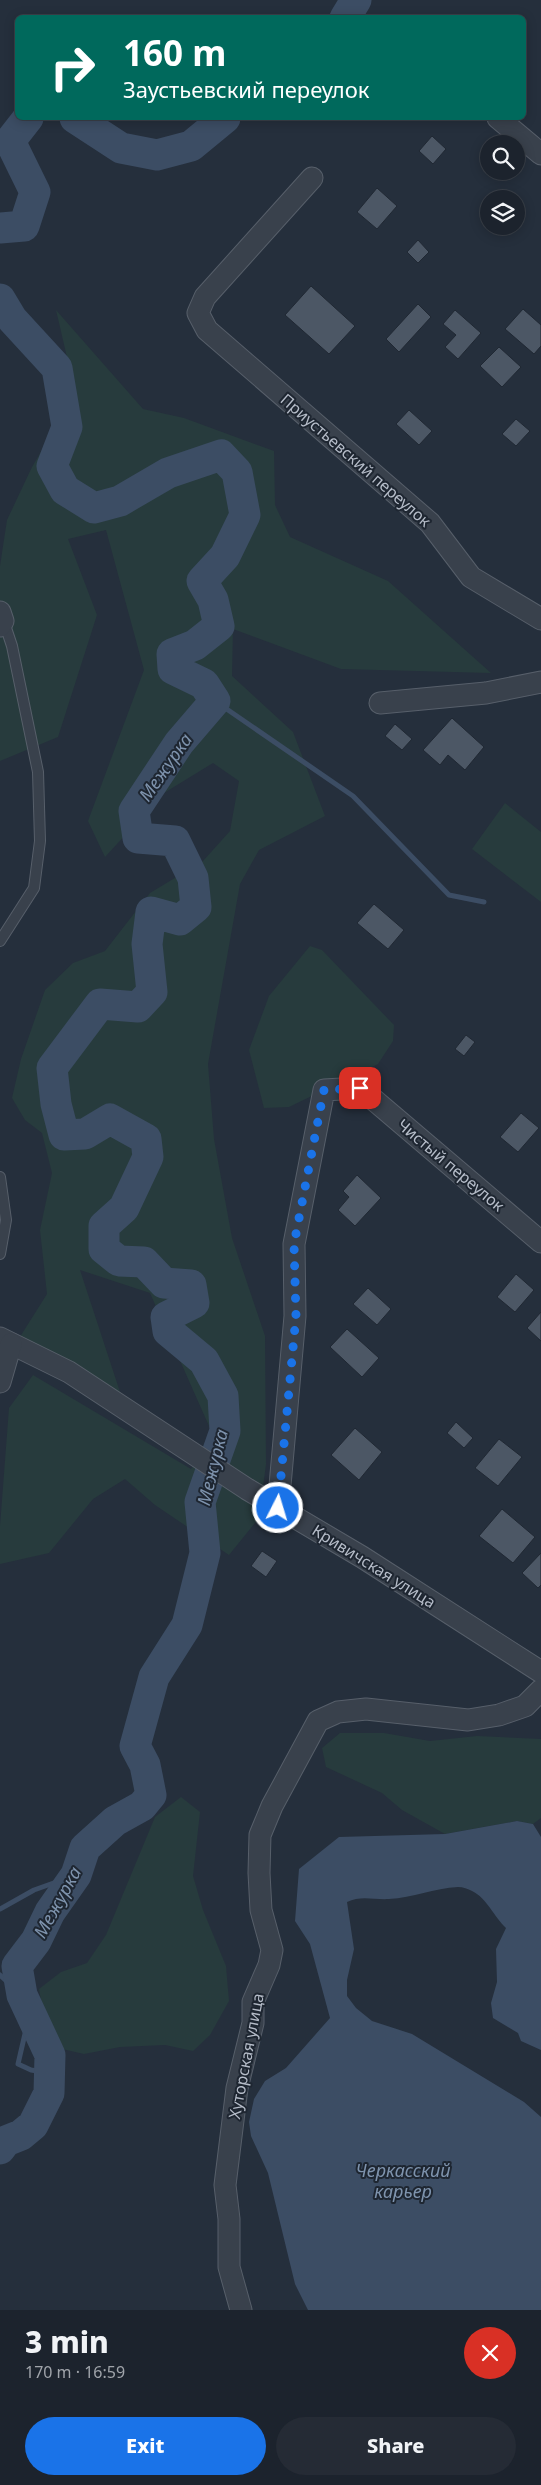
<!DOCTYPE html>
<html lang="en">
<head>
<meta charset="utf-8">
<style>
  body { margin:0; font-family:"Noto Sans",sans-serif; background:#252b35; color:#f1f3f6; height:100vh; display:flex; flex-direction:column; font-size:19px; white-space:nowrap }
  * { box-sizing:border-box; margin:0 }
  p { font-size:16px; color:#a0a4aa }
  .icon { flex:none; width:28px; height:28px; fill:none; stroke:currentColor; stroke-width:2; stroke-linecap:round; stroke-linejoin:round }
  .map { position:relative; height:2310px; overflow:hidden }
  .panel { display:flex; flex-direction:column; background:#1c232d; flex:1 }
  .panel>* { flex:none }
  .top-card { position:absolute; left:15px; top:15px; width:511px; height:105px; border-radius:8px; box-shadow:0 2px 12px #0003,0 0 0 1px #3a4049; background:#00695c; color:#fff; overflow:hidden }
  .buttons { position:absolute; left:480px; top:135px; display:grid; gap:10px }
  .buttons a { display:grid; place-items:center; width:45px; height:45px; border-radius:50%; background:#1c232d; box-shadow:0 2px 12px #0003,0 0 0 1px #3a4049; font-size:25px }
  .pin { position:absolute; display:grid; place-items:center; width:42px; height:42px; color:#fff; margin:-21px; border-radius:10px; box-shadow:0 2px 8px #0006 }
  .me { position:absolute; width:55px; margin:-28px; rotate:5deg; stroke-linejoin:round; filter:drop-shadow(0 0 4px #0008) }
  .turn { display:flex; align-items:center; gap:18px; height:105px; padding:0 25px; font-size:22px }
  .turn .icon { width:65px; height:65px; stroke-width:2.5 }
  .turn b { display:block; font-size:35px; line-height:42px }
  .round { display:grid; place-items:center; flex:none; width:52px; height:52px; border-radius:26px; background:#252b35 }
  .overview { display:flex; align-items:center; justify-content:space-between; height:85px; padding:0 25px }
  h1 { font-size:30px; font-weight:800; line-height:38px }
  .button { display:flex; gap:10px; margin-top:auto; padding:10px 25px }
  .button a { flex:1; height:58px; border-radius:30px; background:#1a73e8; color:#fff; font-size:20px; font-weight:800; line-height:58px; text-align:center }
  .button a+a { background:#252b35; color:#f1f3f6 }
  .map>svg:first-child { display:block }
  .green { fill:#273b3d }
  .water { fill:#3c4d64 }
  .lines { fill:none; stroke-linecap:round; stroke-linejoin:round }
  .stream { stroke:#3c4d64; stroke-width:5 }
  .river { stroke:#3c4d64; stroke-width:31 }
  .building { fill:#4c5765; stroke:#202833 }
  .service-casing { stroke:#575f6a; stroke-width:12 }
  .minor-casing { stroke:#575f6a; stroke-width:23 }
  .service { stroke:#39414c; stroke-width:10 }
  .minor { stroke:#39414c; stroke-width:21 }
  .route { stroke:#1a73e8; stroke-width:9; stroke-dasharray:0 16.2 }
  .labels { text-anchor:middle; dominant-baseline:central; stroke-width:4; stroke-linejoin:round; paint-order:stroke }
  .street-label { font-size:16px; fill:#b5bcc8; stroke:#1e2631 }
  .water-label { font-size:18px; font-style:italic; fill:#7e93ad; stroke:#1e2631 }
</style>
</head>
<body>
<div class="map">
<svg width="541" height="2310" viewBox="0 0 541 2310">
  <rect width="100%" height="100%" fill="#252f3c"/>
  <g class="green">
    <polygon points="56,310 143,409 184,418 274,451 275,505 290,537 388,581 491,673 341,669 233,629 232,676 293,732 325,816 259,850 240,884 208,1064 214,1139 232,1238 265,1336 266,1464 259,1518 229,1555 155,1505 125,1479 93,1499 49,1553 0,1564 0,1526 9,1408 33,1375 191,1469 213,1435 150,1293 80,1270 121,1395 18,1340 47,1294 40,1230 52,1173 42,1133 25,1120 12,1098 21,1059 45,990 73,963 105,951 150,893 203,861 230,831 239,781 213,763 164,793 105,857 88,821 144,670 106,530 68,539 97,615 58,737 0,761 0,566 7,520 32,467 45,445 80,413"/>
    <polygon points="505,803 541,832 541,902 472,849"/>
    <polygon points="310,946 322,950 394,1025 393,1041 378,1064 289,1107 264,1108 249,1050 269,996"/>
    <polygon points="340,1733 384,1733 430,1741 477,1736 541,1739 541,1818 533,1824 517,1821 445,1834 402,1810 382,1793 326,1767 322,1748"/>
    <polygon points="181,1797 200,1812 193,1876 203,1910 226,1966 229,2001 210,2035 193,2051 165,2045 120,2047 84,2054 49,2046 39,1989 61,1972 87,1963 106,1935 155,1817"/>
  </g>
  <path class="water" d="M 517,1821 L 533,1824 L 541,1837 L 541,2050 L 521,2041 L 518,2033 L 493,2018 L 491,2003 L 497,1982 L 496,1949 L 506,1928 C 494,1917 487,1898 472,1891 C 468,1889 463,1887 458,1887 C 434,1888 413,1898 389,1899 C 374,1900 361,1895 347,1902 L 354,1949 L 347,1980 L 347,1996 L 356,2008 L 372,2021 L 412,2034 L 524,2102 L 541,2117 L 541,2310 L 308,2310 L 295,2284 L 268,2173 L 251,2136 L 249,2122 L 254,2099 L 265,2081 L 286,2068 L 330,2018 L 310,1944 L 295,1921 L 299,1869 L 339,1837 L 445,1834 Z"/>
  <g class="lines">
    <g class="stream">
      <polyline points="215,701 353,796 449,895 484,902"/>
      <polyline points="0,1909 34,1890 76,1875"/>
      <polyline points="0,1975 22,1995"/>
      <polyline points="30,2012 18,2064 31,2070 50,2073"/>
    </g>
    <g class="river">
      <polyline points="345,18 356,0"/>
      <polyline points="75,118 121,148 157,155 191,146 225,118"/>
      <polyline points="0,228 24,226 35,192 10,141 28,118"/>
      <polyline points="0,299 12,319 57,368 67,427 52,466 65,490 94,508 120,501 168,473 221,455 237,472 245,515 225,556 202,581 213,600 219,626 195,645 172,654 173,669 204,684 215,701 179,743 134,811 138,838 175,841 193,878 196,907 180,920 151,912 147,944 152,992 138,1007 100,1004 52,1068 56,1104 64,1135 85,1134 110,1119 146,1139 148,1157 124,1208 104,1226 104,1249 119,1261 144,1262 164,1283 191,1285 194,1303 166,1317 168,1331 204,1361 223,1396 225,1431 200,1502 205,1553 187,1625 154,1677 135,1746 145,1765 151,1795 142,1806 115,1821 85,1848 76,1875 50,1912 36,1941 17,1966 22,1995 50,2055 49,2093 33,2125 21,2135 6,2141 0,2149"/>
    </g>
  </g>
  <g class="building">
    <polygon points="432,136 446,149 433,164 419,151"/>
    <polygon points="377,188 397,206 377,229 357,212"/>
    <polygon points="418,240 429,252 418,263 407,252"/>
    <polygon points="311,286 355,326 329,354 285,315"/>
    <polygon points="418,304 431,317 399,352 386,339"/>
    <polygon points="523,309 541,325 541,346 534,354 505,329"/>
    <polygon points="455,310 481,333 458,359 445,347 456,335 443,324"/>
    <polygon points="499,347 521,367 502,387 480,366"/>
    <polygon points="409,410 432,431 419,445 396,424"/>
    <polygon points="516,419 530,431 516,446 502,434"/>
    <polygon points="452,718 484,747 465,770 448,755 440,765 423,750"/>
    <polygon points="395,724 412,739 402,750 385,736"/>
    <polygon points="374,904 404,930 388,949 357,923"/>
    <polygon points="466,1035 475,1042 464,1056 455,1049"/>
    <polygon points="521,1113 539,1128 518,1152 500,1137"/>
    <polygon points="357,1175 381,1198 355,1226 338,1210 349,1197 343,1191"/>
    <polygon points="516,1274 534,1290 515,1312 497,1297"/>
    <polygon points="368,1288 391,1309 377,1325 353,1304"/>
    <polygon points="541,1312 541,1341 527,1328"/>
    <polygon points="347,1329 379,1358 362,1377 330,1347"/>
    <polygon points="456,1422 473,1438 464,1448 447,1433"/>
    <polygon points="355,1428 382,1452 359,1480 331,1455"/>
    <polygon points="499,1439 522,1457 498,1486 475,1468"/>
    <polygon points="502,1509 535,1537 513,1563 479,1536"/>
    <polygon points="262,1551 277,1561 266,1577 251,1566"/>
    <polygon points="541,1553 541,1585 538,1588 522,1573"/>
  </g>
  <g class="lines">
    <g class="service-casing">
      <g id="service">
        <polyline points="0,941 34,888 40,841 38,772 12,646 4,622"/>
        <polyline points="0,1177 6,1220 0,1254"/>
      </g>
    </g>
    <g class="minor-casing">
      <g id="minor">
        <polyline points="498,118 541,154"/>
        <polyline points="312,178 205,297 198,313 207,330 430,523 471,577 541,619"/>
        <polyline points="0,612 3,621 0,626"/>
        <polyline points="380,703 486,693 541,682"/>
        <polyline points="0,1338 69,1372 247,1489 362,1557 541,1672"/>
        <polyline points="0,1382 11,1344"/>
        <polyline points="278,1508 295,1316 294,1244 324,1090 360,1088 541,1242"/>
        <polyline points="241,2310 229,2267 229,2219 225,2185 237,2088 253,2023 253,2002 269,1965 272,1950 261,1910 259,1873 260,1835 272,1806 318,1721 338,1712 366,1709 468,1720 499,1715 525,1706 541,1690"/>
      </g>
    </g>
    <use href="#service" class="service"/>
    <use href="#minor" class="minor"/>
  </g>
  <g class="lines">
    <polyline class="route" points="278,1508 296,1316 294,1244 324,1090 360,1088"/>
  </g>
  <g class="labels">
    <g class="street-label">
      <text transform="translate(356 460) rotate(41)">Приустьевский переулок</text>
      <text transform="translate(451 1165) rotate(40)">Чистый переулок</text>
      <text transform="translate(374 1566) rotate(32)">Кривичская улица</text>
      <text transform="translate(246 2056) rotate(-79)">Хуторская улица</text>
    </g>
    <g class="water-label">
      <text transform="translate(165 767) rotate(-55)">Межурка</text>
      <text transform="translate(212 1467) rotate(-76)">Межурка</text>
      <text transform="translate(57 1902) rotate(-61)">Межурка</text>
      <text x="403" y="2170">Черкасский<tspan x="403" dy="21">карьер</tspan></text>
    </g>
  </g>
</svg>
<div class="buttons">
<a><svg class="icon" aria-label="search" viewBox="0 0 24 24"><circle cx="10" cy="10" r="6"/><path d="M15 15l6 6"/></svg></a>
<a><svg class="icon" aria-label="layers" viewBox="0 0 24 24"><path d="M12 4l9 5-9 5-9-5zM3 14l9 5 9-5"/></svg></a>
</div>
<div class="pin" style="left:360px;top:1088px;background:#d93025"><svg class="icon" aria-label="arrive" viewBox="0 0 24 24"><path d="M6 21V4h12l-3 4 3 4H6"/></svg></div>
<svg class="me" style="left:278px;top:1508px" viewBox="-20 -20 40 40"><circle r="17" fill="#1a73e8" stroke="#fff" stroke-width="3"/><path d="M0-11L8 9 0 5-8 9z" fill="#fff"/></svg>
<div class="top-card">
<div class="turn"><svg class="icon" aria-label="right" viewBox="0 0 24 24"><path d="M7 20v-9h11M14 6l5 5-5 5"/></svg><div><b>160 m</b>Заустьевский переулок</div></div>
</div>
</div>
<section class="panel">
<div class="overview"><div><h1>3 min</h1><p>170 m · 16:59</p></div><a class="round" style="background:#d93025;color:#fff"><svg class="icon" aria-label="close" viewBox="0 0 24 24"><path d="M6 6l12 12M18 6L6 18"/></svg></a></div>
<div class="button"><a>Exit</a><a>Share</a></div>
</section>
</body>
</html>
